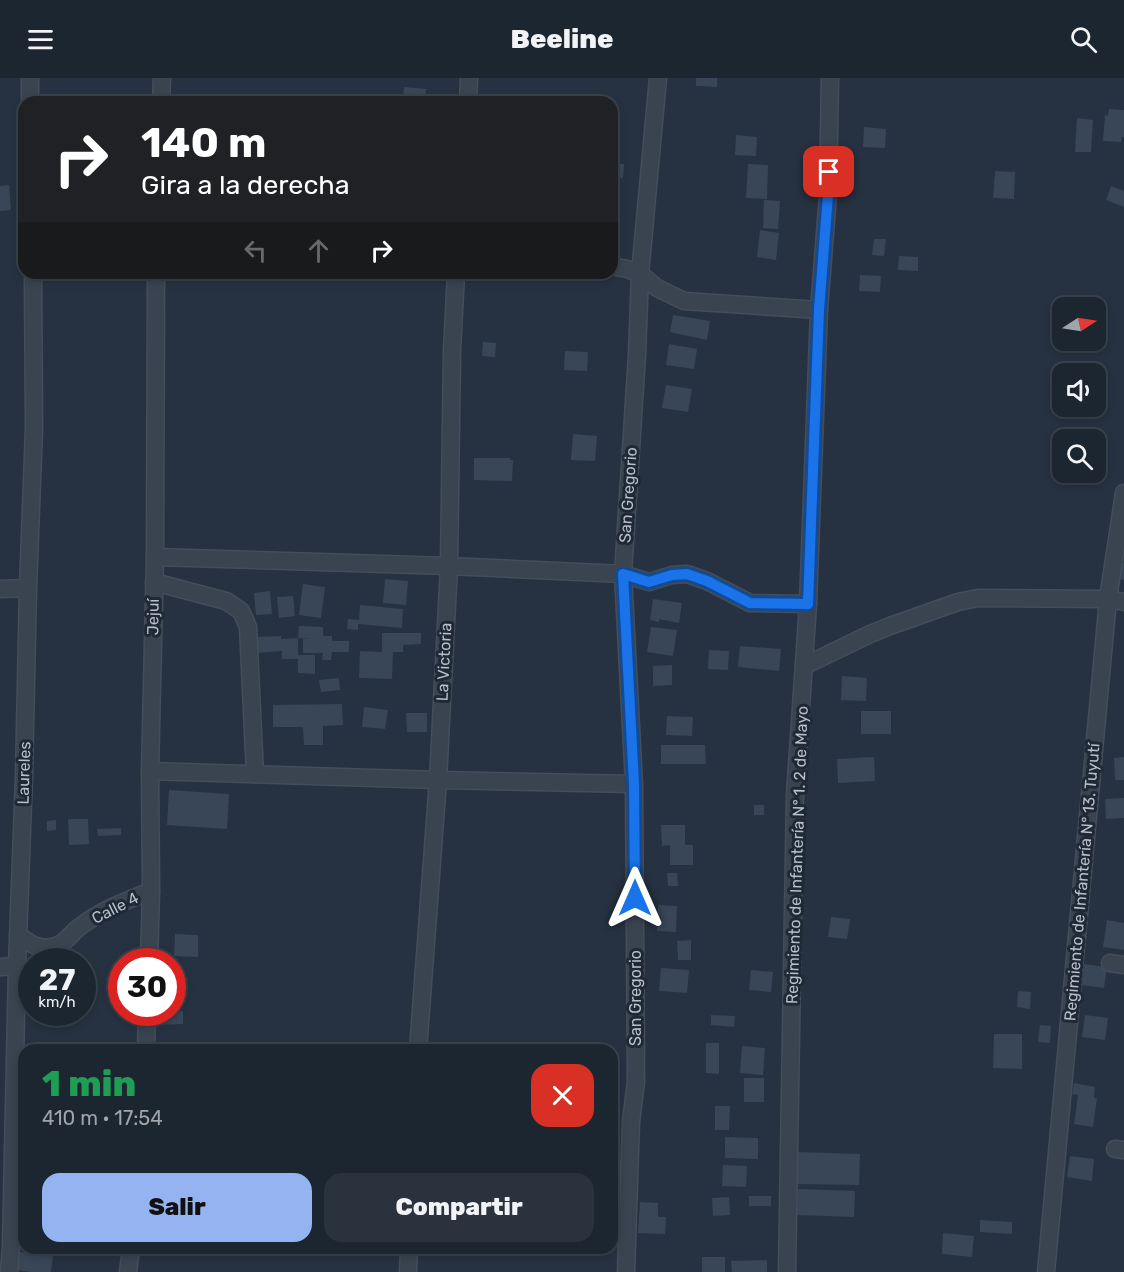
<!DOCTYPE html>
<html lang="es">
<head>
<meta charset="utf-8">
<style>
  body { margin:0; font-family:Rubik,sans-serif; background:#29323d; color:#f1f3f6; height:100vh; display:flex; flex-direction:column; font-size:22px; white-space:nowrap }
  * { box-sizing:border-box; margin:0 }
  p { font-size:20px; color:#a0a5ab }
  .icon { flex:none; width:33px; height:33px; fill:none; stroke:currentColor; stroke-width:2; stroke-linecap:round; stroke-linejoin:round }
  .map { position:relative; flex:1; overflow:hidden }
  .side { position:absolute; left:18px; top:966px; width:600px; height:210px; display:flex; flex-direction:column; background:#1c2631; border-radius:18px; box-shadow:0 3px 9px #0003,0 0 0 2px #3a434d }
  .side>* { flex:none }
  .guide { position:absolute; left:18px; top:18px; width:600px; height:183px; border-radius:18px; box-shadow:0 3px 9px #0003,0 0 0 2px #3a434d; background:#202124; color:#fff; overflow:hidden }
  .needle { width:39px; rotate:78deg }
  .fabs { position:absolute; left:1052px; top:219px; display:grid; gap:12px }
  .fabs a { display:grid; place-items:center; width:54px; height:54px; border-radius:12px; background:#1c2631; box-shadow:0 3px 9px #0003,0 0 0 2px #3a434d; font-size:30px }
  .speed { position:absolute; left:18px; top:870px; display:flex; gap:12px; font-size:30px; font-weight:700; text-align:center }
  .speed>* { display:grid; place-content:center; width:78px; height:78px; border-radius:50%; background:#1c2631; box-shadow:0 3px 9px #0003,0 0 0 2px #3a434d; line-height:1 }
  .speed small { font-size:15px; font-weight:400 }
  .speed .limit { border:9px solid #d22; background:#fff; color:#111 }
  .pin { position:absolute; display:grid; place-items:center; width:51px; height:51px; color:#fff; margin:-26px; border-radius:12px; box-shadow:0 3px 9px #0006 }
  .me { position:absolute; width:66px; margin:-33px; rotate:0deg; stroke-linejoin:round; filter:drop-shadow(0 0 4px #0008) }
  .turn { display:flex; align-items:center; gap:21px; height:126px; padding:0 24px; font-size:27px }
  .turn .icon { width:78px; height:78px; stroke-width:2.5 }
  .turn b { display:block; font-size:42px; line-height:51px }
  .lanes { display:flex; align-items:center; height:57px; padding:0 24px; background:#0003; justify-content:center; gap:30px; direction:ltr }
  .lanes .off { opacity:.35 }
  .round { display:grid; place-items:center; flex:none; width:63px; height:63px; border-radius:18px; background:#29323d }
  .head { display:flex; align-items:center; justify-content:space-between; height:102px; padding:0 24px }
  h1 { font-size:36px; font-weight:800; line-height:45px; color:#1e9e55 }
  .cta { display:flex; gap:12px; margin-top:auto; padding:12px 24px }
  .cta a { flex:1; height:69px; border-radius:18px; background:#95b2f1; color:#111; font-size:24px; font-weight:800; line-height:69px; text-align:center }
  .cta a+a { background:#29323d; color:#f1f3f6 }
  header { display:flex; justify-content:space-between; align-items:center; height:78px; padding:0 24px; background:#1c2631; font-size:27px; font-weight:800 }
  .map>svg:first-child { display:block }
  .building { fill:#384657 }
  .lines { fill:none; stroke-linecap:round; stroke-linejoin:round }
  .minor-casing { stroke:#444d5a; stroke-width:19 }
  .minor { stroke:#3a4451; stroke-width:16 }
  .route-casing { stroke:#114b97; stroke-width:15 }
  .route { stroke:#1a73e8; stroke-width:10 }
  .labels { text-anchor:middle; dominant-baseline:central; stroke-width:6; stroke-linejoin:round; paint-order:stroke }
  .street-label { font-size:16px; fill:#b7bfcb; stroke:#1f2936 }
</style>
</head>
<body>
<header><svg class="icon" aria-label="menu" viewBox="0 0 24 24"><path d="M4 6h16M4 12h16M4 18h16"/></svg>Beeline<svg class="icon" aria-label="search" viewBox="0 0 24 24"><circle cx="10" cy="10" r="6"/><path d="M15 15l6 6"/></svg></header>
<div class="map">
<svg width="1124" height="1194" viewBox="0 0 1124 1194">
  <rect width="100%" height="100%" fill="#263241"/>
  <g class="building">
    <polygon points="696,0 717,0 717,9 696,8"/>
    <polygon points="404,9 426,11 425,24 403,22"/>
    <polygon points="1109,31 1124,32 1124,59 1122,59 1121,64 1103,63 1105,37 1108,38"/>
    <polygon points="1077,40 1093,42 1091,74 1075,74"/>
    <polygon points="864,49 886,51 885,70 863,69"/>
    <polygon points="736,57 757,59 756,78 735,77"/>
    <polygon points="612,85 624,86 623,100 612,100"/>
    <polygon points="748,86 768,87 767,121 746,120"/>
    <polygon points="995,93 1015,94 1014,121 993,120"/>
    <polygon points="9,107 11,132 0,133 0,108"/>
    <polygon points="1111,108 1124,113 1124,129 1106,122"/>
    <polygon points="764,122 780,123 778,151 763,150"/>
    <polygon points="760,152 779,155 776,182 757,179"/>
    <polygon points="874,161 886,161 884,178 872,177"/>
    <polygon points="899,178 918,179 918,193 898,192"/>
    <polygon points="860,197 881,198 880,214 859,213"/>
    <polygon points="673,237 710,243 707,262 670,254"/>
    <polygon points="483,264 496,265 495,279 482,278"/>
    <polygon points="669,266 697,271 694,291 666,287"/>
    <polygon points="565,273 588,274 587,293 564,292"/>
    <polygon points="666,307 692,311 688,334 662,330"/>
    <polygon points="573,356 597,358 595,383 571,382"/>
    <polygon points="474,380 510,380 510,382 513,382 512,403 474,402"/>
    <polygon points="1123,485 1124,485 1124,502 1120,501"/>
    <polygon points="385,501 408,503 406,527 383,525"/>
    <polygon points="303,506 325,509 321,540 299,537"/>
    <polygon points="270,513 272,536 256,537 254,515"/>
    <polygon points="293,518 295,538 279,540 277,519"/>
    <polygon points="653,521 682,525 679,545 659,541 659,544 650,542"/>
    <polygon points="360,527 403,531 402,550 358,546 358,552 347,551 348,541 359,542"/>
    <polygon points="299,548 323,549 323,558 332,558 332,563 349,563 349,574 332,574 331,582 322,582 323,575 303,575 303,561 310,561 298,560"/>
    <polygon points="651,549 677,552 673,578 647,574"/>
    <polygon points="382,555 421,555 421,566 403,567 403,574 393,574 392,601 359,600 360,573 382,574"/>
    <polygon points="281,558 281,561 298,560 298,577 315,577 315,596 298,595 298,581 282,581 282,573 255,575 254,559"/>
    <polygon points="740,568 781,571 779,593 738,589"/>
    <polygon points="709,572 729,573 728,592 708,591"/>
    <polygon points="672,587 672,607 653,608 653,588"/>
    <polygon points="842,598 867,600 866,623 841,622"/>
    <polygon points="339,600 340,612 321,614 319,602"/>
    <polygon points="342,626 343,647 323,648 323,667 304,667 303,649 273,649 273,627"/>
    <polygon points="364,629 388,632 385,651 362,649"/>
    <rect x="861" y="633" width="30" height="23"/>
    <polygon points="406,635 427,635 427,654 407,654"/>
    <polygon points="667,638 693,639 692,658 666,657"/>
    <polygon points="661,667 705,667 706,686 661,686"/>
    <polygon points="874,679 875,703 838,705 837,681"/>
    <polygon points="1124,679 1124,702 1115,702 1114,680"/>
    <polygon points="169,712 229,716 227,751 167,747"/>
    <polygon points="1124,720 1124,740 1106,741 1105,721"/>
    <rect x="754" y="727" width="10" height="10"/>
    <polygon points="68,741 88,741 89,766 69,767"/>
    <polygon points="56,742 56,752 47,753 47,743"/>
    <polygon points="661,747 685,747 685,767 693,767 693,787 670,787 670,767 662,768"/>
    <polygon points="121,750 121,757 98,758 97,751"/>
    <polygon points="667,795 677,795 678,808 668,808"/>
    <polygon points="658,827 677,828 676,854 657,853"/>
    <polygon points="831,839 850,841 847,861 828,859"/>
    <polygon points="1107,842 1124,845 1124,872 1103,869"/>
    <polygon points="175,856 198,857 198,879 174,878"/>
    <polygon points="691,862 691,882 678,882 677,863"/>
    <polygon points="1084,886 1107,889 1104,910 1082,907"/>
    <polygon points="661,890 689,892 687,915 659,913"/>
    <polygon points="751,892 773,894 771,914 749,912"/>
    <polygon points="1018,913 1031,914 1030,931 1017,929"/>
    <polygon points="183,933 183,946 159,947 159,934"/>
    <polygon points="711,937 735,938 734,949 711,947"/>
    <polygon points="1085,937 1108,940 1105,962 1082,959"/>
    <polygon points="1040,947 1051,948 1050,965 1038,964"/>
    <polygon points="994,956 1022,956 1022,991 993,990"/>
    <polygon points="706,965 719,965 719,996 706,995"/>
    <polygon points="310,967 330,968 330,972 310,972"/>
    <polygon points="742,968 765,970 763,997 740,995"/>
    <rect x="744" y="1000" width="20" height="24"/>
    <polygon points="1074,1005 1095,1009 1094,1020 1097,1020 1093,1049 1074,1046 1078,1017 1072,1016"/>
    <polygon points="715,1028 730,1028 729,1052 715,1052"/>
    <polygon points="725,1059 758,1060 758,1081 725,1080"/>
    <polygon points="798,1074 860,1076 859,1107 798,1106"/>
    <polygon points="1070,1078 1094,1081 1092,1103 1067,1099"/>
    <polygon points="723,1087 747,1088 746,1109 722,1108"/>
    <polygon points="798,1111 855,1113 854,1139 797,1137"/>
    <rect x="749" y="1118" width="22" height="10"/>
    <polygon points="729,1119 730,1137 713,1138 712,1120"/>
    <polygon points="640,1124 658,1125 658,1139 666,1139 665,1156 638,1155"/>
    <polygon points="980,1142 1012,1144 1012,1156 980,1154"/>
    <polygon points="943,1155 974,1158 972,1179 942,1176"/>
    <polygon points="20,1174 53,1178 51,1194 31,1194 18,1192"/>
    <rect x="702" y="1179" width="23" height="15"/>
    <polygon points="767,1182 767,1194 732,1194 731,1183"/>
  </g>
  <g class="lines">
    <g class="minor-casing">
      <g id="minor">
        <polyline points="30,0 30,24"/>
        <polyline points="161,24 162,0"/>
        <polyline points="468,24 469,0"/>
        <polyline points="612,188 627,191 640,196 657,210 684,223 819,232"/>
        <polyline points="155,479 449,488 623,496 649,504 672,497 687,496 707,503 750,525 808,526"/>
        <polyline points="154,504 226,523 241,533 248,549 255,696"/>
        <polyline points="0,511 28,510"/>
        <polyline points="804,588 868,557 890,548 958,524 978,520 1108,521 1124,524"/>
        <polyline points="150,693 438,702 634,706"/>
        <path d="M 18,857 C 28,864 38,872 51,869 C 63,868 69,858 77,851 C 99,833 125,823 151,813"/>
        <polyline points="149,884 151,813 150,693 155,479 156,195"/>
        <polyline points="1110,885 1124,887"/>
        <polyline points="0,889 17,888"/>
        <polyline points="146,972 147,934"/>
        <polyline points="418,972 438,702 449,488 452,273 456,195"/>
        <polyline points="1115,1071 1124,1072"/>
        <polyline points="9,1194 11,1169 17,888 24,698 28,510 34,350 33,195"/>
        <polyline points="128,1194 131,1170"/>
        <polyline points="408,1194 409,1170"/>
        <polyline points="626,1194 631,1044 636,1003 634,706 623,496 637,277 640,196 658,0"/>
        <polyline points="787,1194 795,717 808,526 819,232 828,117 830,0"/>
        <polyline points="1046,1194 1108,521 1124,415"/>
      </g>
    </g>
    <use href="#minor" class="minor"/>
  </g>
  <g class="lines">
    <g class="route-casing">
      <polyline id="route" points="635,820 634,706 623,496 649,504 672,497 687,496 707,503 750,525 808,526 819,232 828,117 829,94"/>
    </g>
    <use href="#route" class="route"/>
  </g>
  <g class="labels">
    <g class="street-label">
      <text transform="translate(628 417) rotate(-86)">San Gregorio</text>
      <text transform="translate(153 539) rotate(-89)">Jejuí</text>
      <text transform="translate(444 584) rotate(-87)">La Victoria</text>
      <text transform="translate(24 695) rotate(-88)">Laureles</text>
      <text transform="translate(797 777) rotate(-88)">Regimiento de Infantería N° 1. 2 de Mayo</text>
      <text transform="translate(1082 804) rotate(-85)">Regimiento de Infantería N° 13. Tuyutí</text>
      <text transform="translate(115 830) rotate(-27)">Calle 4</text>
      <text transform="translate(635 920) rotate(-90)">San Gregorio</text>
    </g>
  </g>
</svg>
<div class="fabs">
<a><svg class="needle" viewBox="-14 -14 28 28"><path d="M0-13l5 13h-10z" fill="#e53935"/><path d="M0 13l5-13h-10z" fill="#a0a5ab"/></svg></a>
<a><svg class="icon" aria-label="sound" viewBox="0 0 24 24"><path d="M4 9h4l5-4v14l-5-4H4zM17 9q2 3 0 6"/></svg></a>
<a><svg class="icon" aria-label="search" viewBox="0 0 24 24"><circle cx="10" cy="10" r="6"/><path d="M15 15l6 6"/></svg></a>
</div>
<div class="speed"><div>27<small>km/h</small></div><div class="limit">30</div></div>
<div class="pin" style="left:829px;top:94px;background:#d93025"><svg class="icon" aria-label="arrive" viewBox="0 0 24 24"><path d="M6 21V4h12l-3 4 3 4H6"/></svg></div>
<svg class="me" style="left:635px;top:820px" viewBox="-20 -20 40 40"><path d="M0-17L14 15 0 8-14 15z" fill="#1a73e8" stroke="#fff" stroke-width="4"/></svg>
<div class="guide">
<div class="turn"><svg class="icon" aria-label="right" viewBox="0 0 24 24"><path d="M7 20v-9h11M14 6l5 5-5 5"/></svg><div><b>140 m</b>Gira a la derecha</div></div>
<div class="lanes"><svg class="icon off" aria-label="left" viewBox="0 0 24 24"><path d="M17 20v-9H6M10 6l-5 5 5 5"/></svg><svg class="icon off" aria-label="ahead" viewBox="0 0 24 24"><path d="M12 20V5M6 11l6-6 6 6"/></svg><svg class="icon" aria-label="right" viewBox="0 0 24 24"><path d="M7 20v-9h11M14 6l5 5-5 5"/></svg></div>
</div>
<section class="side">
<div class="head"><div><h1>1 min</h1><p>410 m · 17:54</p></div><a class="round" style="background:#d93025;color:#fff"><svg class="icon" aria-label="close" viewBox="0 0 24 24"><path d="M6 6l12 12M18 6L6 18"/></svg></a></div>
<div class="cta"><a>Salir</a><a>Compartir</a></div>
</section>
</div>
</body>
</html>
